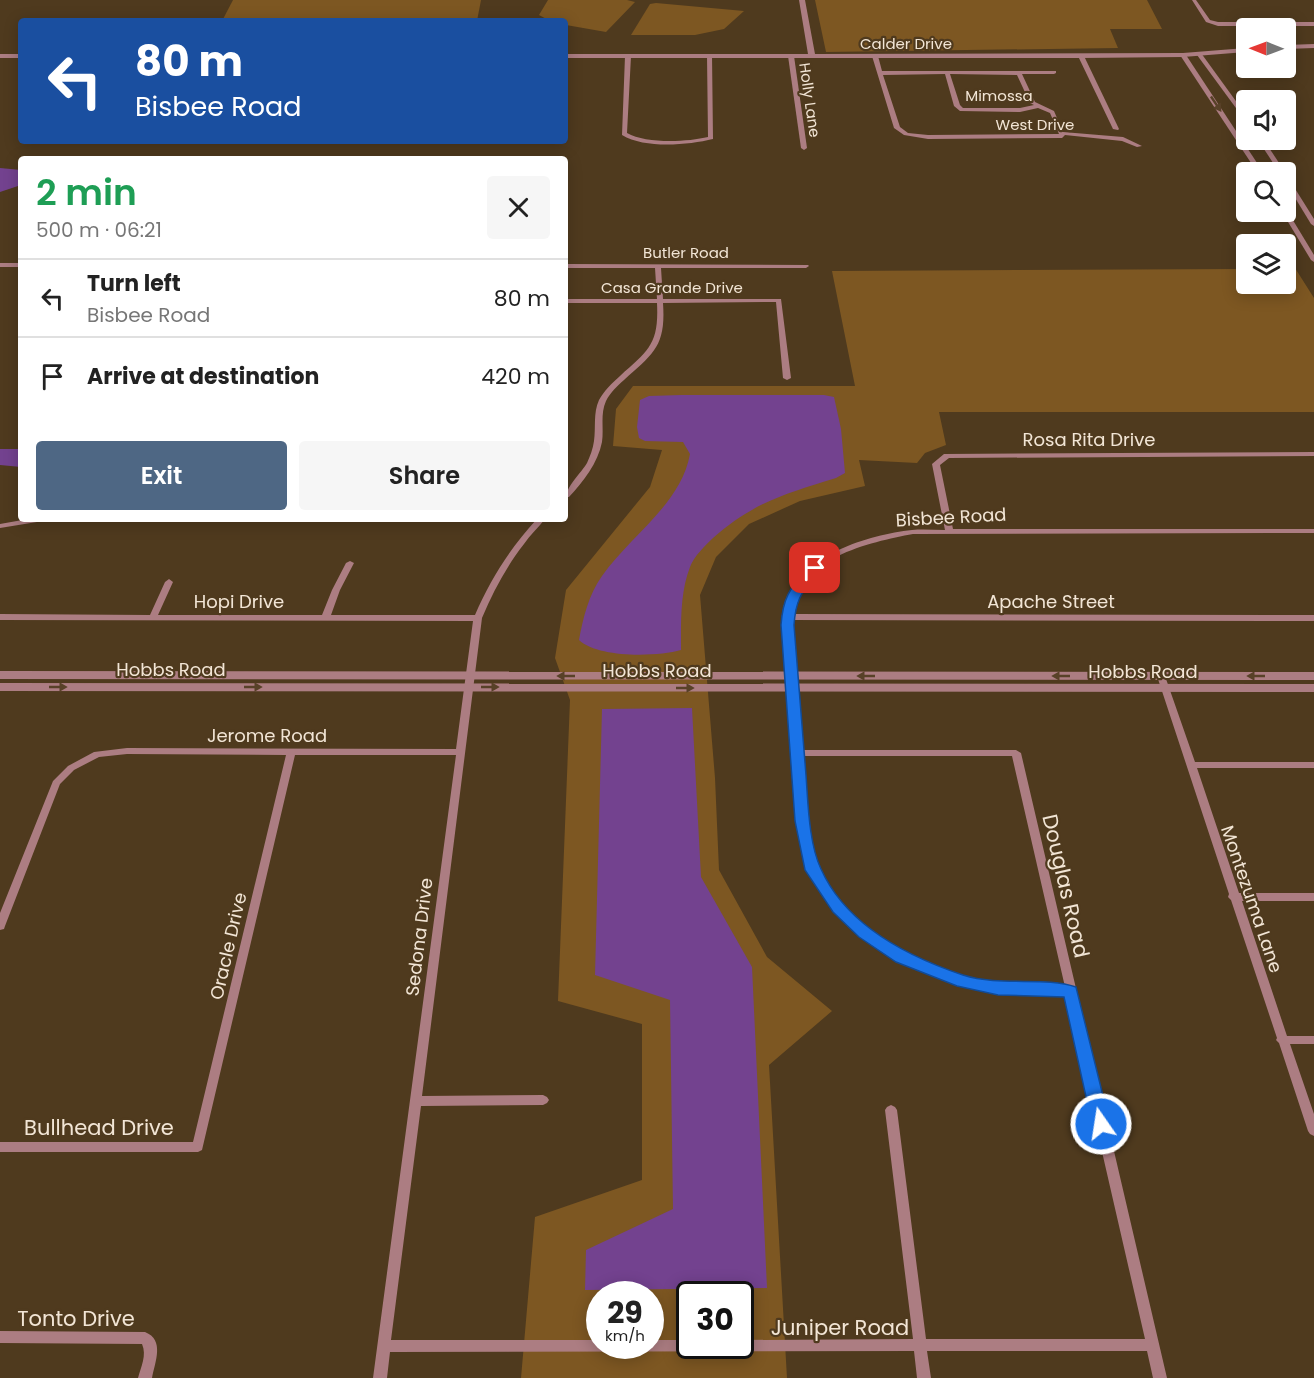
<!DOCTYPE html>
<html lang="en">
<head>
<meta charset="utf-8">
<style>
  body { margin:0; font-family:Poppins,sans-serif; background:#f6f6f6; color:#222; height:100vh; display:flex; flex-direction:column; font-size:22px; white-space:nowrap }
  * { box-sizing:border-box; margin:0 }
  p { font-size:20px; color:#767676 }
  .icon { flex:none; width:33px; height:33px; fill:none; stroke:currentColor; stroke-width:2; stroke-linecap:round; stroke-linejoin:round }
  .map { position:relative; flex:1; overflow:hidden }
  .side { position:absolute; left:18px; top:156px; width:550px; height:366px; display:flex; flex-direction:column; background:#fff; border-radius:6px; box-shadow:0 3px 15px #0003 }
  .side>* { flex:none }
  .hud { position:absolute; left:18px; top:18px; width:550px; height:126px; border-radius:6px; box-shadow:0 3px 15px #0003; background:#1a4fa0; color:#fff; overflow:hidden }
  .needle { width:39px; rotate:271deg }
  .tools { position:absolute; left:1236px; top:18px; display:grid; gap:12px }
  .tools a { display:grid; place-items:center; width:60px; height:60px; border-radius:6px; background:#fff; box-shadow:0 3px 15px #0003; font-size:30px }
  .speed { position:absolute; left:586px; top:1281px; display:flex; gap:12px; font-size:30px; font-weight:700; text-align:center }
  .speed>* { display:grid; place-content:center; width:78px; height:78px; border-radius:50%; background:#fff; box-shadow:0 3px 15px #0003; line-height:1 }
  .speed small { font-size:15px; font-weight:400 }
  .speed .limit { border:3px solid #111; border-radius:9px; background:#fff; color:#111 }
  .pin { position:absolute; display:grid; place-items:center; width:51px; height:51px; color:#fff; margin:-26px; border-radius:12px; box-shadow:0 3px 9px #0006 }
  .me { position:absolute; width:66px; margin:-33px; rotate:347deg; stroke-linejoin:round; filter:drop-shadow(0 0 4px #0008) }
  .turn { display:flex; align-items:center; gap:21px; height:126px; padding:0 18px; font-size:27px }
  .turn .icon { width:78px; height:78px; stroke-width:2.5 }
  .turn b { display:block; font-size:42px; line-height:51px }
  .round { display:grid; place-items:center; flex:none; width:63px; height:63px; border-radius:6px; background:#f6f6f6 }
  .headline { display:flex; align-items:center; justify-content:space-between; height:102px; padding:0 18px }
  h1 { font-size:36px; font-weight:600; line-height:45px; color:#1e9e55 }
  .cta { display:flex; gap:12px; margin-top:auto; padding:12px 18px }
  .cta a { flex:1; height:69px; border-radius:6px; background:#4e6784; color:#fff; font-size:24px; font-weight:600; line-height:69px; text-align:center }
  .cta a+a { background:#f6f6f6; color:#222 }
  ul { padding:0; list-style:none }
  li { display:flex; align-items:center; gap:18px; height:78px; padding:0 18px; border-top:2px solid #e0e0e0 }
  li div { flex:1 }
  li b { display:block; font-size:22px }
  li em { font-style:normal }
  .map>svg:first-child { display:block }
  .green { fill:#7d5722; fill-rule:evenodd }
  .water { fill:#73428f }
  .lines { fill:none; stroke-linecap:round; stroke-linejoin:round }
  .minor { fill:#ac7d82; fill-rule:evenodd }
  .tertiary { fill:#ac7d82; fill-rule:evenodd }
  .oneway { fill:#584128 }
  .route { fill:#1a73e8; stroke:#114b97; stroke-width:1.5 }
  .labels { text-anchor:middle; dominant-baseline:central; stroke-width:4.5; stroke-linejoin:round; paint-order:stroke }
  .far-street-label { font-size:15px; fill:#f2e5d5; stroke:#4f3a1e }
  .street-label { font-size:18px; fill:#f2e5d5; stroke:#4f3a1e }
  .near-street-label { font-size:21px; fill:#f2e5d5; stroke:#4f3a1e }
</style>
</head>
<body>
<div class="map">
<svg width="1314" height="1378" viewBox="0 0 1314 1378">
  <rect width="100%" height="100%" fill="#4f3a1e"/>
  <g class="green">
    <polygon points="233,0 481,0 477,21 222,21"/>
    <polygon points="548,0 627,0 635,2 606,32 566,25 566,21 550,21 539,15"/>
    <polygon points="815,0 1147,0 1162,29 1110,29 1118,48 826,52"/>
    <polygon points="656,3 744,11 724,29 695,35 631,35 650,4"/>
    <path d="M 1286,268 L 1295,268 L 1314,298 L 1314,412 L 939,412 L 946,445 L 925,453 L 917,463 L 859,460 L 865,486 L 800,501 L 749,524 L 716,557 L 700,595 L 715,778 L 719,870 L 767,957 L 832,1011 L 769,1065 L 787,1378 L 521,1378 L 535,1217 L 642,1180 L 642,1024 L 558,1001 L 570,700 L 555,658 L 566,590 L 650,487 L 662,450 L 613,446 L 616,409 L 633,386 L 855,386 L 832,271 L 1246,269 L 1246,284 L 1286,284 ZM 600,1294 L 651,1294 L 651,1346 L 600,1346 ZM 690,1294 L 741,1294 L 741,1346 L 690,1346 Z"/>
  </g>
  <g class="water">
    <polygon points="0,168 21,170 21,185 0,192"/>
    <path d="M 681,395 L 824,395 L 834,397 L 841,429 L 845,473 L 836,478 C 785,494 754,502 713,538 C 705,546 694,556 690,567 C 680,593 681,622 681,650 C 656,657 598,658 579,640 C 583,618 589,594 602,576 C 631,535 681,504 690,454 L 683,442 L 645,441 L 639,438 L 637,427 L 640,400 L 649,396 Z"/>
    <polygon points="0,449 21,449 21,467 0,465"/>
    <polygon points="692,708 701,877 752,967 767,1288 585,1290 586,1250 673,1209 670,1000 595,975 602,709"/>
  </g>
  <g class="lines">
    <g class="minor">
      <polygon points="1192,0 1196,0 1210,20 1218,22 1314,22 1314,26 1218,26 1206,22"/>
      <polygon points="1197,53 1201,53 1246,115 1246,120 1244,119 1197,55"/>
      <path d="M 628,54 L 631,56 L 627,133 C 646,144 687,142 708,137 L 707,56 L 712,55 L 713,139 C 688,145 645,149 622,135 L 625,56 Z"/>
      <polygon points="791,54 794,56 807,148 804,150 801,148 788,56"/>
      <path d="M 875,54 L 878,56 L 882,71 L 1056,71 L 1056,73 L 1054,74 L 1022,74 L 1035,102 L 1054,111 L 1063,132 L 1123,137 L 1142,146 L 1137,147 L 1122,141 L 1065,135 L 1062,138 L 928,139 L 904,135 L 894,128 L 872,56 ZM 945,74 L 954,106 L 960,111 L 1020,112 L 1038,108 L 1050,113 L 1059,134 L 928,135 L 908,133 L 900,127 L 883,75 ZM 950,74 L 1017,75 L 1030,103 L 1034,105 L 1020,108 L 963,108 L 960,105 Z"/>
      <polygon points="1181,54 1186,55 1263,172 1257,172 1180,55"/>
      <polygon points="1079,55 1084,56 1119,129 1118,130 1113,129 1078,56"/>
      <polygon points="1258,140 1264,140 1285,172 1279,172"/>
      <polygon points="1286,177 1289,179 1314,219 1314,226 1311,224 1286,183"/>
      <polygon points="1286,210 1288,212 1314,255 1314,262 1311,260 1282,212"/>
      <rect x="0" y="263" width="21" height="4"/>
      <path d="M 566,264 L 808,265 L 809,266 L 806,268 L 661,268 L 663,299 L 781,299 L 791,378 L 787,380 L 783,378 L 776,302 L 663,303 C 666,346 654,353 624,380 C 617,386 610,393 606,401 C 600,414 604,428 602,442 C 598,463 583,482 569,497 L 566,497 C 566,487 581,473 587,463 C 590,456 593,449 594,441 C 596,428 593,413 599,400 C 604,391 612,383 620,376 C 649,350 659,344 657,303 L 566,303 L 566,299 L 657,299 L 655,268 L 566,268 Z"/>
      <path d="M 1314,452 L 1314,456 L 949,458 L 940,465 L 953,529 L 1314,529 L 1314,533 L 913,534 C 870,542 794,559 792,614 L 1314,615 L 1314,621 L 792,620 L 802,750 L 1016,750 L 1021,753 L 1167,1378 L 1153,1378 L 1147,1351 L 927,1351 L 931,1378 L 917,1378 L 914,1351 L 390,1352 L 387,1378 L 373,1378 L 456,755 L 295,755 L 202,1150 L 198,1152 L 0,1152 L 0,1142 L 193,1142 L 286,755 L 127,754 L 99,757 L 74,770 L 60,784 L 5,926 L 4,929 L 0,930 L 0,913 L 53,781 L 68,766 L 94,752 L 127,748 L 456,749 L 473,621 L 0,620 L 0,614 L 150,615 L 165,582 L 169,579 L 173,582 L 158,615 L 322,615 L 332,590 L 346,563 L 350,561 L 354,563 L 340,590 L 331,615 L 475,615 C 490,580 510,548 537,519 L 545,519 C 538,528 530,535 524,544 C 506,567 493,592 482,618 L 422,1096 L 543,1095 L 547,1097 L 549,1100 L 547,1103 L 543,1105 L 421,1106 L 391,1340 L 600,1340 L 600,1346 L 651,1346 L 651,1340 L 690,1340 L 690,1346 L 741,1346 L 741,1340 L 913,1339 L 885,1110 L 887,1107 L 891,1105 L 895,1107 L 897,1110 L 926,1339 L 1145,1339 L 1066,995 C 1043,995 1020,996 998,992 C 929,981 854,949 817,886 C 814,880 809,873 806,866 C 801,852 800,836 798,821 L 783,625 C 783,618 782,609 785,602 C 801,555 868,535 912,530 C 923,529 934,530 945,530 L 932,464 L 944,454 ZM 802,756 L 1012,756 L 1065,987 C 988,987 919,975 860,923 C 842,907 824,887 816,865 C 805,836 805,788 802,756 Z"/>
      <polygon points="28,519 47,519 43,521 0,528 0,524"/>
      <polygon points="1161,673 1165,676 1195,762 1314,762 1314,768 1197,768 1239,893 1314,893 1314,901 1242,901 1287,1036 1314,1036 1314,1044 1290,1044 1314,1114 1314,1136 1310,1134 1308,1131 1279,1043 1276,1040 1277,1038 1231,900 1228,897 1229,894 1157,676"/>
      <path d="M 0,1331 L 145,1332 C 165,1340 155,1362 152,1378 L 138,1378 C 141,1367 147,1355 142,1344 L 0,1343 Z"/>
    </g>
    <g class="tertiary">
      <polygon points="799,0 805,0 815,54 1183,53 1246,48 1246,52 1183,57 1081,58 566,58 566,54 808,54"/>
      <polygon points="1314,44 1314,48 1286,49 1286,45"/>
      <rect x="0" y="54" width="21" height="4"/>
      <polygon points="0,671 1314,672 1314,680 0,679"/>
      <polygon points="0,683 1314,684 1314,692 0,691"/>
    </g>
  </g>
  <defs><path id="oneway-solid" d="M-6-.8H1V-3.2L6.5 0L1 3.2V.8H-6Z" transform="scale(1.5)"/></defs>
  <g class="oneway">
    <use href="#oneway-solid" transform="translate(1216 104) rotate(56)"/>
    <use href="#oneway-solid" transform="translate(566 676) rotate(-180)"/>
    <use href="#oneway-solid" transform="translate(866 676) rotate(180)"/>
    <use href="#oneway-solid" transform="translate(1061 676) rotate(180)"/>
    <use href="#oneway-solid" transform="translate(1256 676) rotate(-180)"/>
    <use href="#oneway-solid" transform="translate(58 687)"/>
    <use href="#oneway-solid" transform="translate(253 687)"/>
    <use href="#oneway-solid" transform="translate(490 687)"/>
    <use href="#oneway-solid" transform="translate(685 688)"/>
  </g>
  <path class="route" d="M 815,564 L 821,568 C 804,591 796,595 794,625 C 798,675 802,725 806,775 C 808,803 809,844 821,869 C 846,925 909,957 963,975 C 1001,987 1044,976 1076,987 L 1110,1124 L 1107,1129 L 1095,1129 L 1092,1124 L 1064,997 L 998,995 L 957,986 L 896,962 L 859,937 L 833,912 L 805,870 L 795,821 L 781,625 C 783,595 791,588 810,565 Z"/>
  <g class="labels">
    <g class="far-street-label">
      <text x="906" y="43">Calder Drive</text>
      <text x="999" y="95">Mimossa</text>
      <text transform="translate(810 100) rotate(82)">Holly Lane</text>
      <text x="1035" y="124">West Drive</text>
      <text x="686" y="252">Butler Road</text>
      <text x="672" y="287">Casa Grande Drive</text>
    </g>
    <g class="street-label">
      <text x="1089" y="439">Rosa Rita Drive</text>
      <text transform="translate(951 517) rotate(-3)">Bisbee Road</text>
      <text x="239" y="601">Hopi Drive</text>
      <text x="1051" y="601">Apache Street</text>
      <text x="171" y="669">Hobbs Road</text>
      <text x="657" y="670">Hobbs Road</text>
      <text x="1143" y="671">Hobbs Road</text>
      <text x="267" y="735">Jerome Road</text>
      <text transform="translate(1252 899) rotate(71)">Montezuma Lane</text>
      <text transform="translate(419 937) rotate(-83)">Sedona Drive</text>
      <text transform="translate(228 946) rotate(-77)">Oracle Drive</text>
    </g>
    <g class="near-street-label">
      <text transform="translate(1066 886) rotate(77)">Douglas Road</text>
      <text x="99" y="1127">Bullhead Drive</text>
      <text x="76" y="1318">Tonto Drive</text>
      <text x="840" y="1327">Juniper Road</text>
    </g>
  </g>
</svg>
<div class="tools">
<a><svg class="needle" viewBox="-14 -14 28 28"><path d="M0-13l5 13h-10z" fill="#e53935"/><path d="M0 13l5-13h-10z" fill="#767676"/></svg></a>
<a><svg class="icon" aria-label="sound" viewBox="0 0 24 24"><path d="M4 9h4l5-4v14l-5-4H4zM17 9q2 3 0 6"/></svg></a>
<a><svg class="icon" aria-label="search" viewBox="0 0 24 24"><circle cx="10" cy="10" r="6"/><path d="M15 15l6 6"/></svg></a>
<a><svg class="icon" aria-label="layers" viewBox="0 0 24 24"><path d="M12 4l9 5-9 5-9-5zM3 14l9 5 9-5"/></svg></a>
</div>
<div class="speed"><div>29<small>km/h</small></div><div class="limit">30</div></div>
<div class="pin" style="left:815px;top:568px;background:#d93025"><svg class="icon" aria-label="arrive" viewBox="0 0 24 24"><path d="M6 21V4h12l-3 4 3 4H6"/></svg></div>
<svg class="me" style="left:1101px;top:1124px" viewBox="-20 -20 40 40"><circle r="17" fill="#1a73e8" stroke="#fff" stroke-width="3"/><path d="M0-11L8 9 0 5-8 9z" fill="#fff"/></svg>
<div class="hud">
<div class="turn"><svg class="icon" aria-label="left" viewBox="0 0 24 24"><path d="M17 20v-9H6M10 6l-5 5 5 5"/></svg><div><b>80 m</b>Bisbee Road</div></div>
</div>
<section class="side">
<div class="headline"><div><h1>2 min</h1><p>500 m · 06:21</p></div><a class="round"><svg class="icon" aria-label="close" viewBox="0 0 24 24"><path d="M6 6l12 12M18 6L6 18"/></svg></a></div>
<ul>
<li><svg class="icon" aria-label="left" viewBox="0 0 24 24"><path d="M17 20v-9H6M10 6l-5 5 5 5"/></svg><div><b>Turn left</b><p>Bisbee Road</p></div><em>80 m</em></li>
<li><svg class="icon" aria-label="arrive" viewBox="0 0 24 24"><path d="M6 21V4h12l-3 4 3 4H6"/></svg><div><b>Arrive at destination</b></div><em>420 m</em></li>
</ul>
<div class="cta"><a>Exit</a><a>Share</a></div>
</section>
</div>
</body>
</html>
